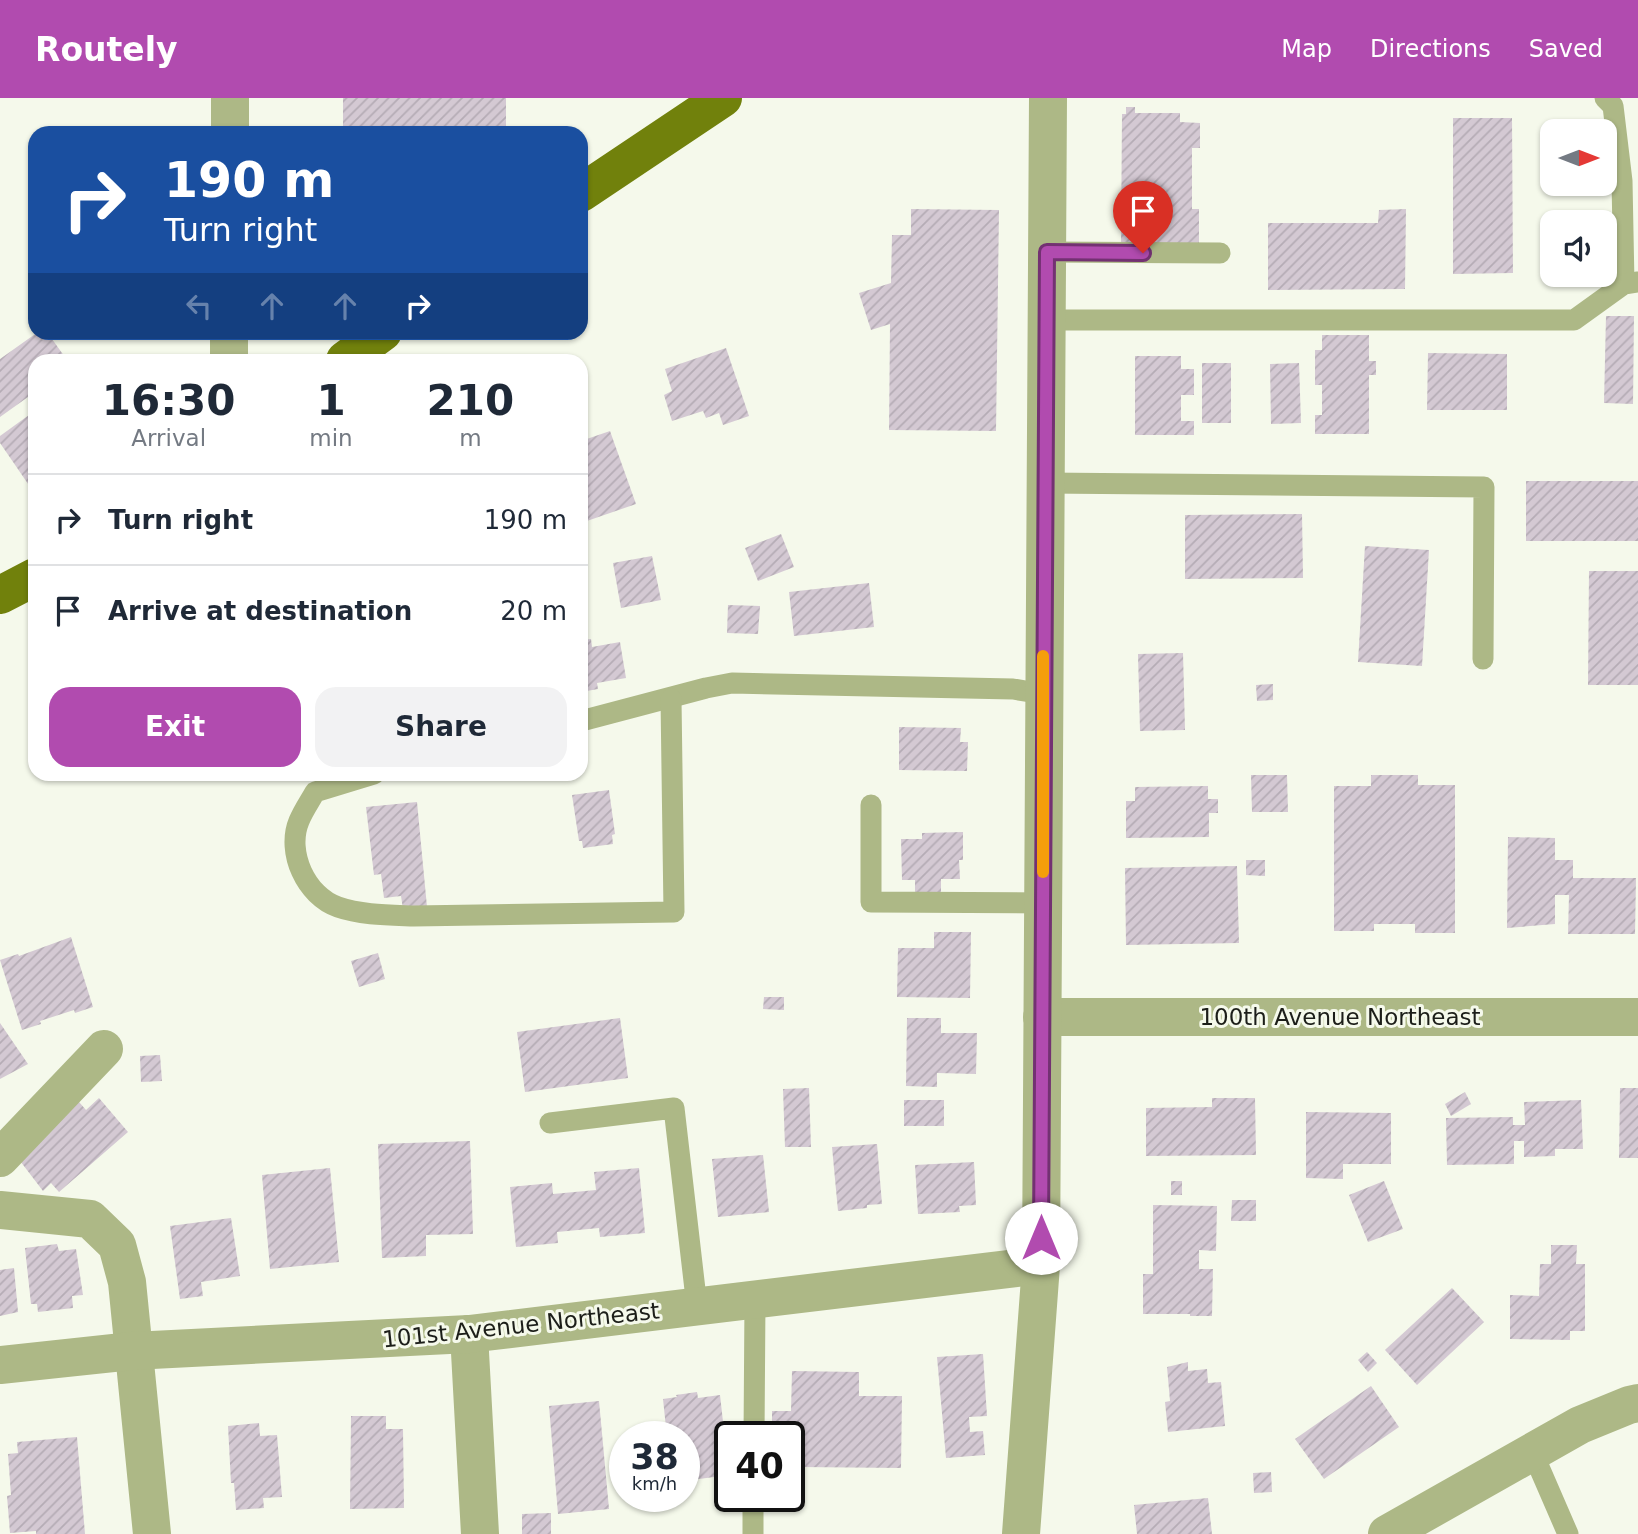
<!DOCTYPE html>
<html lang="en">
<head>
<meta charset="utf-8">
<style>
  body { margin:0; font-family:"DejaVu Sans",sans-serif; background:#f2f2f3; color:#1f2937; height:100vh; display:flex; flex-direction:column; font-size:26px; white-space:nowrap }
  * { box-sizing:border-box; margin:0 }
  p { font-size:23px; color:#747a83 }
  .icon { flex:none; width:38px; height:38px; fill:none; stroke:currentColor; stroke-width:2; stroke-linecap:round; stroke-linejoin:round }
  .map { position:relative; flex:1; overflow:hidden }
  .sheet { position:absolute; left:28px; top:256px; width:560px; height:427px; display:flex; flex-direction:column; background:#fff; border-radius:21px; box-shadow:0 2px 5px #0004 }
  .sheet>* { flex:none }
  .top-card { position:absolute; left:28px; top:28px; width:560px; height:214px; border-radius:21px; box-shadow:0 2px 5px #0004; background:#1a4fa0; color:#fff; overflow:hidden }
  .needle { width:46px; rotate:90deg }
  .tools { position:absolute; left:1540px; top:21px; display:grid; gap:14px }
  .tools a { display:grid; place-items:center; width:77px; height:77px; border-radius:14px; background:#fff; box-shadow:0 2px 5px #0004; font-size:35px }
  .speed { position:absolute; left:609px; top:1323px; display:flex; gap:14px; font-size:35px; font-weight:700; text-align:center }
  .speed>* { display:grid; place-content:center; width:91px; height:91px; border-radius:50%; background:#fff; box-shadow:0 2px 5px #0004; line-height:1 }
  .speed small { font-size:18px; font-weight:400 }
  .speed .limit { border:4px solid #111; border-radius:10px; background:#fff; color:#111 }
  .pin { position:absolute; display:grid; place-items:center; width:60px; height:60px; color:#fff; margin:-72px -30px; border-radius:50% 50% 50% 0; rotate:-45deg; box-shadow:0 0 7px #0007 }
  .pin .icon { rotate:45deg }
  .me { position:absolute; width:77px; margin:-38px; rotate:0deg; stroke-linejoin:round; filter:drop-shadow(0 0 5px #0008) }
  .turn { display:flex; align-items:center; gap:24px; height:147px; padding:0 21px; font-size:32px }
  .turn .icon { width:91px; height:91px; stroke-width:2.5 }
  .turn b { display:block; font-size:49px; line-height:60px }
  .lanes { display:flex; align-items:center; height:66px; padding:0 21px; background:#0003; justify-content:center; gap:35px; direction:ltr }
  .lanes .off { opacity:.35 }
  .eta { display:flex; justify-content:space-evenly; align-items:center; height:119px; text-align:center }
  .eta b { font-size:42px; font-weight:800; line-height:49px }
  .cta { display:flex; gap:14px; margin-top:auto; padding:14px 21px }
  .cta a { flex:1; height:80px; border-radius:21px; background:#b14baf; color:#fff; font-size:28px; font-weight:800; line-height:80px; text-align:center }
  .cta a+a { background:#f2f2f3; color:#1f2937 }
  ul { padding:0; list-style:none }
  li { display:flex; align-items:center; gap:21px; height:91px; padding:0 21px; border-top:2px solid #e0e1e3 }
  li div { flex:1 }
  li b { display:block; font-size:26px }
  li em { font-style:normal }
  header { display:flex; align-items:center; gap:42px; box-sizing:border-box; height:98px; padding:0 35px; background:#b14baf; color:#fff }
  header strong { font-size:33px }
  nav { display:flex; gap:38px; margin-inline-start:auto; font-size:24px }
  .map>svg:first-child { display:block }
  .building { fill:url(#building-hatch) }
  .lines { fill:none; stroke-linecap:round; stroke-linejoin:round }
  .service { stroke:#adb886; stroke-width:21 }
  .minor { stroke:#adb886; stroke-width:38 }
  .tertiary { stroke:#adb886; stroke-width:38 }
  .primary { stroke:#71810c; stroke-width:38 }
  .route-casing { stroke:#733172; stroke-width:18 }
  .route { stroke:#b14baf; stroke-width:12 }
  .slow { stroke:#f59e0b; stroke-width:12 }
  .labels { text-anchor:middle; dominant-baseline:central; stroke-width:6; stroke-linejoin:round; paint-order:stroke }
  .street-label { font-size:23px; fill:#1c1e19; stroke:#f5f9eb }
</style>
</head>
<body>
<header>
<strong>Routely</strong>
<nav><a>Map</a><a>Directions</a><a>Saved</a></nav>
</header>
<div class="map">
<svg width="1638" height="1436" viewBox="0 0 1638 1436">
  <defs>
    <pattern id="building-hatch" width="6" height="6" patternUnits="userSpaceOnUse" patternTransform="scale(1.75)"><rect width="6" height="6" fill="#d4c9d3"/><path d="M-1 1l2-2M0 6l6-6M5 7l2-2" fill="none" stroke="#b5acb5"/></pattern>
  </defs>
  <rect width="100%" height="100%" fill="#f5f9eb"/>
  <g class="building">
    <rect x="343" y="0" width="163" height="35"/>
    <polygon points="1126,9 1135,9 1135,15 1180,15 1180,24 1200,25 1200,50 1192,50 1192,111 1199,111 1199,147 1121,146 1122,16 1126,16"/>
    <polygon points="1453,20 1512,20 1513,175 1453,176"/>
    <polygon points="911,111 999,112 996,333 889,332 890,226 871,232 859,195 891,185 892,137 911,137"/>
    <polygon points="1406,111 1405,191 1268,192 1268,125 1378,125 1379,112"/>
    <polygon points="1606,218 1634,218 1633,306 1604,305"/>
    <polygon points="38,234 47,234 67,262 35,262 35,294 0,319 0,261"/>
    <polygon points="1322,237 1369,237 1369,263 1376,263 1376,277 1369,277 1369,336 1315,336 1315,317 1322,317 1322,287 1315,287 1315,252 1322,252"/>
    <polygon points="726,250 749,318 723,327 719,315 706,320 703,313 672,323 664,297 672,293 665,271"/>
    <polygon points="1428,255 1507,256 1507,312 1427,312"/>
    <polygon points="1135,258 1181,258 1181,271 1194,271 1194,297 1181,297 1181,323 1194,323 1194,337 1135,337"/>
    <rect x="1202" y="265" width="29" height="60"/>
    <polygon points="1299,265 1301,325 1271,326 1270,266"/>
    <polygon points="29,317 35,325 35,396 0,345 0,338"/>
    <polygon points="610,333 636,406 584,424 581,420 581,343"/>
    <rect x="1526" y="383" width="112" height="60"/>
    <polygon points="1302,416 1303,480 1185,481 1185,417"/>
    <polygon points="781,436 794,469 758,483 745,450"/>
    <polygon points="1365,448 1429,452 1422,568 1358,564"/>
    <polygon points="652,458 661,502 621,510 613,465"/>
    <polygon points="1589,473 1638,473 1638,587 1588,587"/>
    <polygon points="869,485 874,529 794,538 789,494"/>
    <polygon points="728,507 760,508 758,536 727,535"/>
    <polygon points="591,541 592,549 620,544 626,580 597,585 598,591 581,594 581,542"/>
    <polygon points="1183,555 1185,632 1140,633 1138,556"/>
    <polygon points="1273,586 1273,602 1257,603 1256,587"/>
    <polygon points="899,629 961,630 960,644 968,644 967,673 899,672"/>
    <polygon points="1251,677 1287,677 1288,714 1252,714"/>
    <polygon points="1371,677 1418,677 1418,687 1455,687 1455,835 1415,835 1415,826 1374,826 1374,833 1334,833 1334,688 1371,688"/>
    <polygon points="1208,688 1208,701 1218,701 1218,715 1209,715 1209,739 1126,740 1126,703 1135,703 1135,689"/>
    <polygon points="609,692 615,736 612,737 613,746 583,750 582,743 579,743 572,697"/>
    <polygon points="417,704 427,809 403,811 401,798 384,800 381,776 374,777 366,709"/>
    <polygon points="963,734 963,762 959,762 960,781 941,781 941,797 915,798 915,782 902,782 901,741 922,741 922,735"/>
    <polygon points="1508,739 1555,740 1555,762 1573,762 1573,780 1636,780 1635,836 1568,836 1569,797 1555,797 1555,826 1507,830"/>
    <polygon points="1246,762 1265,762 1265,778 1246,777"/>
    <polygon points="1237,768 1239,845 1126,847 1125,770"/>
    <polygon points="934,834 971,834 970,900 897,899 898,850 934,850"/>
    <polygon points="71,839 93,909 75,915 74,912 40,923 41,926 22,932 0,862 18,856 19,858"/>
    <polygon points="378,855 385,881 359,889 351,863"/>
    <polygon points="764,899 784,899 784,912 763,911"/>
    <polygon points="620,920 628,980 525,994 517,934"/>
    <polygon points="907,920 941,920 941,935 977,935 976,976 937,975 937,989 906,988"/>
    <polygon points="0,925 28,966 0,981"/>
    <polygon points="160,957 162,983 141,984 140,958"/>
    <polygon points="809,990 811,1049 785,1049 783,991"/>
    <polygon points="1620,990 1638,990 1638,1060 1619,1060"/>
    <polygon points="1465,994 1471,1006 1451,1018 1445,1006"/>
    <polygon points="73,997 86,1012 99,1000 128,1034 59,1094 51,1085 43,1093 14,1055"/>
    <polygon points="1212,1000 1255,1000 1256,1057 1146,1058 1146,1010 1212,1009"/>
    <rect x="904" y="1002" width="40" height="26"/>
    <polygon points="1581,1002 1583,1051 1555,1051 1555,1058 1524,1059 1524,1043 1514,1043 1514,1066 1447,1067 1446,1020 1513,1019 1513,1027 1525,1027 1524,1004"/>
    <polygon points="1306,1014 1391,1015 1391,1066 1343,1066 1343,1081 1306,1080"/>
    <polygon points="470,1043 473,1136 426,1137 426,1158 382,1160 378,1046"/>
    <polygon points="877,1046 882,1106 867,1107 867,1110 838,1113 832,1049"/>
    <polygon points="763,1057 769,1114 718,1119 712,1061"/>
    <polygon points="974,1064 976,1107 959,1108 960,1114 918,1116 915,1067"/>
    <polygon points="330,1070 339,1164 270,1171 262,1077"/>
    <polygon points="639,1070 645,1135 600,1139 599,1130 557,1134 558,1145 516,1149 510,1089 552,1085 553,1096 596,1092 594,1074"/>
    <rect x="1171" y="1083" width="11" height="14"/>
    <polygon points="1384,1083 1403,1131 1368,1144 1349,1097"/>
    <polygon points="1232,1102 1256,1102 1256,1123 1231,1123"/>
    <polygon points="1153,1107 1217,1108 1216,1153 1199,1152 1199,1171 1213,1171 1212,1218 1190,1218 1190,1216 1143,1216 1143,1176 1153,1176"/>
    <polygon points="231,1120 240,1178 201,1184 203,1198 180,1201 170,1128"/>
    <polygon points="57,1146 59,1153 76,1151 83,1197 72,1198 73,1210 38,1214 37,1206 31,1206 25,1150"/>
    <polygon points="1551,1147 1577,1147 1576,1166 1585,1166 1585,1233 1570,1233 1570,1242 1510,1241 1510,1197 1539,1198 1540,1166 1551,1166"/>
    <polygon points="14,1170 18,1214 0,1218 0,1172"/>
    <polygon points="1452,1190 1484,1224 1417,1287 1385,1252"/>
    <polygon points="1367,1254 1377,1265 1368,1274 1358,1262"/>
    <polygon points="983,1256 987,1318 969,1319 970,1334 983,1333 985,1357 946,1360 937,1259"/>
    <polygon points="1188,1264 1188,1273 1207,1271 1208,1285 1221,1284 1225,1328 1168,1334 1165,1304 1170,1303 1167,1269"/>
    <polygon points="792,1273 859,1274 859,1298 902,1298 901,1370 800,1369 800,1378 789,1378 789,1339 772,1339 772,1313 791,1313"/>
    <polygon points="1371,1288 1399,1329 1324,1381 1295,1341"/>
    <polygon points="697,1294 698,1300 720,1297 729,1377 684,1383 684,1339 667,1339 663,1301 677,1299 676,1297"/>
    <polygon points="599,1303 609,1411 558,1416 549,1308"/>
    <polygon points="351,1318 386,1318 386,1331 403,1331 404,1410 350,1411"/>
    <polygon points="259,1325 260,1338 277,1337 282,1399 263,1400 264,1410 236,1412 234,1385 231,1385 228,1328"/>
    <polygon points="77,1339 85,1436 36,1436 36,1433 10,1435 7,1398 11,1397 8,1356 18,1355 17,1344"/>
    <polygon points="1271,1374 1272,1394 1254,1395 1253,1375"/>
    <polygon points="1208,1400 1212,1436 1137,1436 1134,1407"/>
    <polygon points="551,1415 551,1436 522,1436 522,1416"/>
  </g>
  <g class="lines">
    <g class="service">
      <polyline points="1605,0 1613,8 1622,83 1624,186"/>
      <polyline points="1047,154 1220,155"/>
      <polyline points="1047,222 1574,222 1624,186 1638,184"/>
      <polyline points="1045,385 1484,389 1483,561"/>
      <polyline points="581,623 706,590 732,585 1013,591 1043,596"/>
      <path d="M 374,676 L 315,694 C 310,703 303,713 299,723 C 286,754 306,798 338,809 C 361,817 389,817 414,818 L 674,814 L 671,601"/>
      <polyline points="871,707 871,804 1043,805"/>
      <polyline points="550,1025 674,1010 697,1209"/>
      <polyline points="754,1339 755,1202"/>
      <polyline points="1532,1353 1568,1436"/>
      <polyline points="753,1436 753,1398"/>
    </g>
    <g class="minor">
      <polyline points="230,35 230,0"/>
      <polyline points="229,234 229,262"/>
      <polyline points="0,1060 104,951"/>
      <polyline points="0,1112 90,1121 117,1147 127,1184 152,1436"/>
      <polyline points="469,1236 480,1436"/>
      <polyline points="0,1267 132,1253 469,1236 1041,1167"/>
      <polyline points="1387,1436 1580,1327 1629,1307 1638,1305"/>
    </g>
    <g class="tertiary">
      <polyline points="1042,919 1638,919"/>
      <polyline points="1021,1436 1041,1167 1048,0"/>
    </g>
    <g class="primary">
      <polyline points="581,95 723,0"/>
      <polyline points="345,262 383,234"/>
      <polyline points="0,497 35,479"/>
    </g>
  </g>
  <g class="lines">
    <g class="route-casing">
      <polyline id="route" points="1041,1140 1047,154 1143,155"/>
    </g>
    <use href="#route" class="route"/>
    <polyline class="slow" points="1043,774 1043,558"/>
  </g>
  <g class="labels">
    <g class="street-label">
      <text x="1340" y="919">100th Avenue Northeast</text>
      <text transform="translate(521 1227) rotate(-6)">101st Avenue Northeast</text>
    </g>
  </g>
</svg>
<div class="tools">
<a><svg class="needle" viewBox="-14 -14 28 28"><path d="M0-13l5 13h-10z" fill="#e53935"/><path d="M0 13l5-13h-10z" fill="#747a83"/></svg></a>
<a><svg class="icon" aria-label="sound" viewBox="0 0 24 24"><path d="M4 9h4l5-4v14l-5-4H4zM17 9q2 3 0 6"/></svg></a>
</div>
<div class="speed"><div>38<small>km/h</small></div><div class="limit">40</div></div>
<div class="pin" style="left:1143px;top:155px;background:#d93025"><svg class="icon" aria-label="arrive" viewBox="0 0 24 24"><path d="M6 21V4h12l-3 4 3 4H6"/></svg></div>
<svg class="me" style="left:1041px;top:1140px" viewBox="-20 -20 40 40"><circle r="19" fill="#fff"/><path d="M0-13L10 11 0 6-10 11z" fill="#b14baf"/></svg>
<div class="top-card">
<div class="turn"><svg class="icon" aria-label="right" viewBox="0 0 24 24"><path d="M7 20v-9h11M14 6l5 5-5 5"/></svg><div><b>190 m</b>Turn right</div></div>
<div class="lanes"><svg class="icon off" aria-label="left" viewBox="0 0 24 24"><path d="M17 20v-9H6M10 6l-5 5 5 5"/></svg><svg class="icon off" aria-label="ahead" viewBox="0 0 24 24"><path d="M12 20V5M6 11l6-6 6 6"/></svg><svg class="icon off" aria-label="ahead" viewBox="0 0 24 24"><path d="M12 20V5M6 11l6-6 6 6"/></svg><svg class="icon" aria-label="right" viewBox="0 0 24 24"><path d="M7 20v-9h11M14 6l5 5-5 5"/></svg></div>
</div>
<section class="sheet">
<div class="eta">
<div><b>16:30</b><p>Arrival</p></div>
<div><b>1</b><p>min</p></div>
<div><b>210</b><p>m</p></div>
</div>
<ul>
<li><svg class="icon" aria-label="right" viewBox="0 0 24 24"><path d="M7 20v-9h11M14 6l5 5-5 5"/></svg><div><b>Turn right</b></div><em>190 m</em></li>
<li><svg class="icon" aria-label="arrive" viewBox="0 0 24 24"><path d="M6 21V4h12l-3 4 3 4H6"/></svg><div><b>Arrive at destination</b></div><em>20 m</em></li>
</ul>
<div class="cta"><a>Exit</a><a>Share</a></div>
</section>
</div>
</body>
</html>
